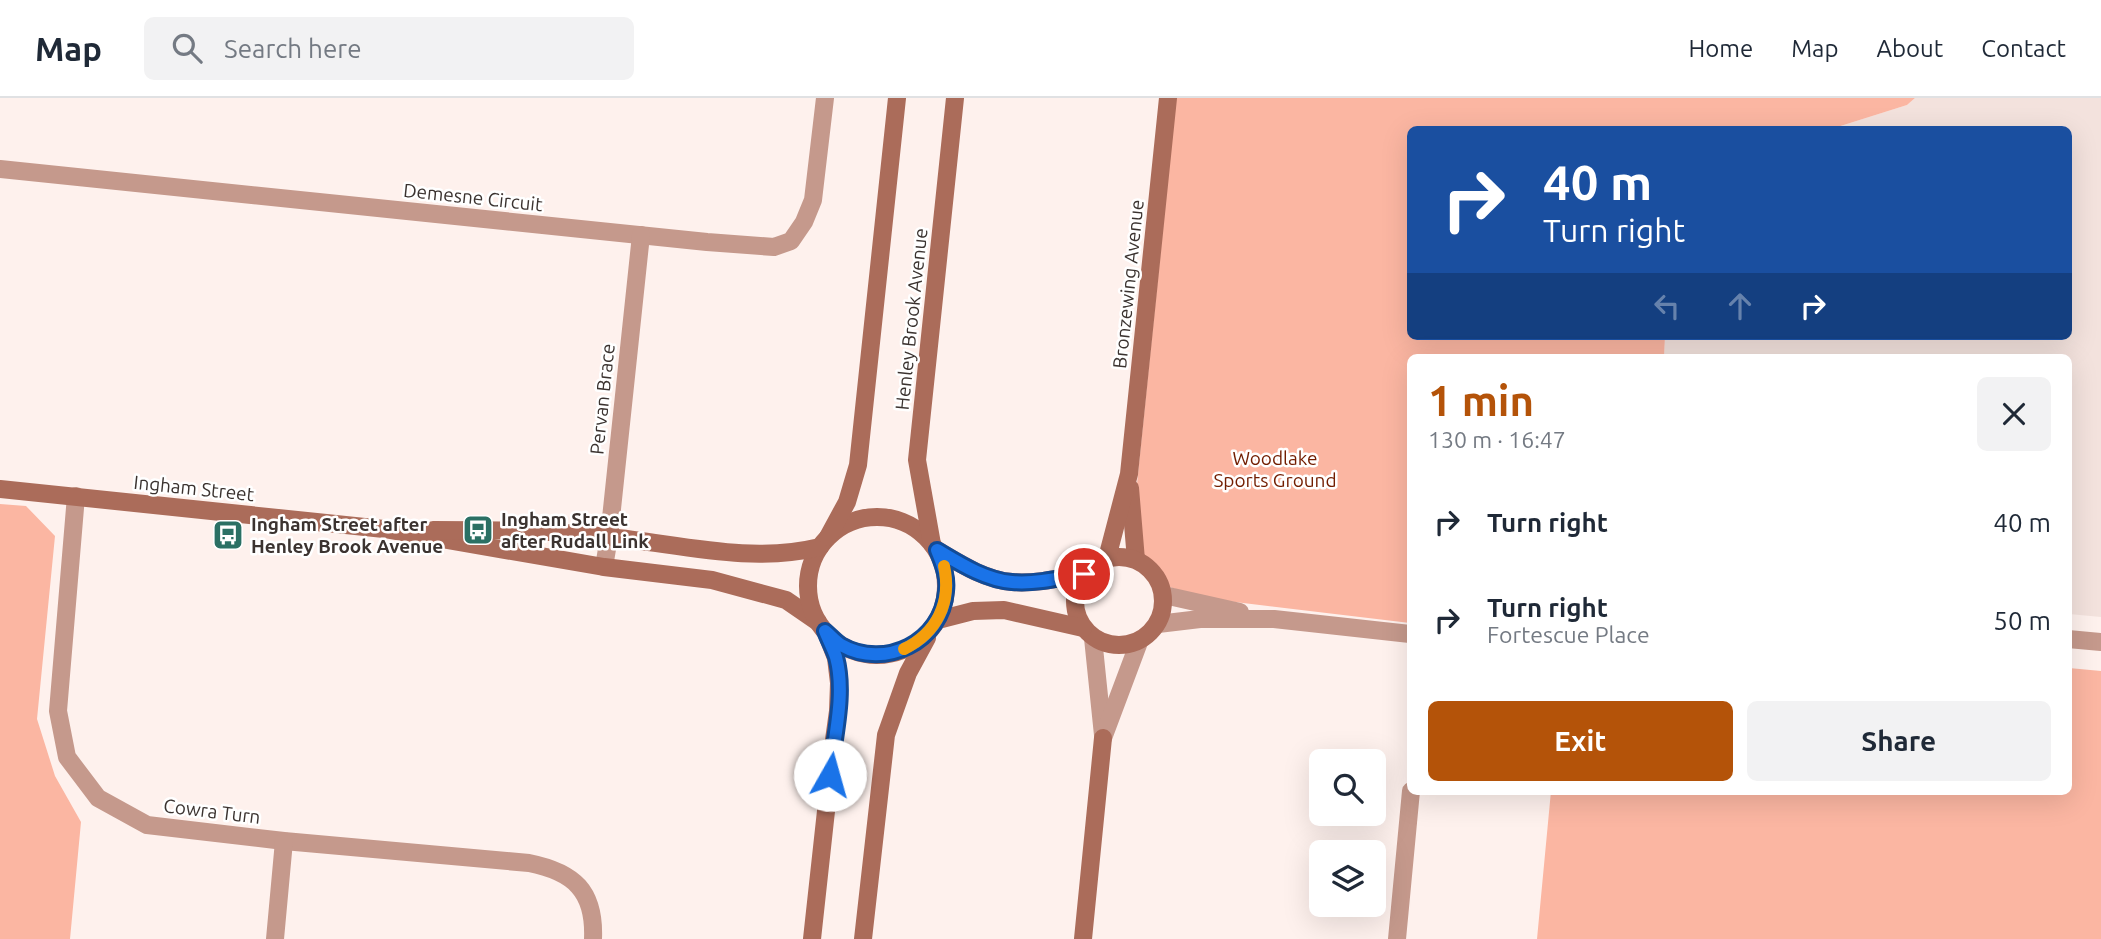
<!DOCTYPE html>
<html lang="en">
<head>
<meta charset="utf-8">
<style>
  body { margin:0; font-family:Ubuntu,sans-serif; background:#f2f2f3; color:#1f2937; height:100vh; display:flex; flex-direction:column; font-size:26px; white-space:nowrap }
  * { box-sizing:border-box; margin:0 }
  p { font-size:23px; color:#747a83 }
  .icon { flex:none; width:38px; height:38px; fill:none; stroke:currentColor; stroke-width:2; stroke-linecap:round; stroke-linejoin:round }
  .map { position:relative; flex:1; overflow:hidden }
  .details { position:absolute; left:1407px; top:256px; width:665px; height:441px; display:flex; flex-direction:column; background:#fff; border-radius:10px; box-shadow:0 7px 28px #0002 }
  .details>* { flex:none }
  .guide { position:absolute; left:1407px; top:28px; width:665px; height:214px; border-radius:10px; box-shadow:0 7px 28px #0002; background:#1a4fa0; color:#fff; overflow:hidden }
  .controls { position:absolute; left:1309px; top:651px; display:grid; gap:14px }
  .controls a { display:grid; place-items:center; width:77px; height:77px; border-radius:10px; background:#fff; box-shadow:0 7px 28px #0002; font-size:35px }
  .pin { position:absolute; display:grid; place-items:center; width:60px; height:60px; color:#fff; margin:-30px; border:4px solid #fff; border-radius:50%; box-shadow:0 2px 7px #0007 }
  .me { position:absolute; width:77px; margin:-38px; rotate:7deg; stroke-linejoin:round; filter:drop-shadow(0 0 5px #0008) }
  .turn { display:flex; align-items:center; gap:24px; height:147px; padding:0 21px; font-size:32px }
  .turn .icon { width:91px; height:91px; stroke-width:2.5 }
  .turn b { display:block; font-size:49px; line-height:60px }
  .lanes { display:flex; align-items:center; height:66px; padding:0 21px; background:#0003; justify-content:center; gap:35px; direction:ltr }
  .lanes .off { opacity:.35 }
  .round { display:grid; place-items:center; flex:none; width:74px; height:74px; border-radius:10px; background:#f2f2f3 }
  .headline { display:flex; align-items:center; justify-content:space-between; height:119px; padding:0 21px }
  h1 { font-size:42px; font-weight:700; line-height:52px; color:#b45309 }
  .cta { display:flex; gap:14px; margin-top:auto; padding:14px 21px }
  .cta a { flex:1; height:80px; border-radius:10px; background:#b45309; color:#fff; font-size:28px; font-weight:700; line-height:80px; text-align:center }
  .cta a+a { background:#f2f2f3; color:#1f2937 }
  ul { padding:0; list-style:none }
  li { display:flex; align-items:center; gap:21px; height:98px; padding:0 21px }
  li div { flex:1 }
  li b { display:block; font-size:26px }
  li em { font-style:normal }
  header { display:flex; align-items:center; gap:42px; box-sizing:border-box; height:98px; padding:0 35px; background:#fff; border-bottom:2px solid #e0e1e3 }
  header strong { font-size:33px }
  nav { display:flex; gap:38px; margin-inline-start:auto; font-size:24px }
  .search { width:490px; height:63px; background:#f2f2f3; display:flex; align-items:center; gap:18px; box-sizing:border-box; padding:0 24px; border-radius:10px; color:#747a83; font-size:26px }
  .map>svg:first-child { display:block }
  .built { fill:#f3e2dd }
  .green { fill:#fbb6a2 }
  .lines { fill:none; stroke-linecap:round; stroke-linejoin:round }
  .street { stroke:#c5998c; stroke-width:18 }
  .secondary { stroke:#ab6c5a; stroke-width:18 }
  .route-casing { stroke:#114b97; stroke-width:18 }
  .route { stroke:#1a73e8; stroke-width:12 }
  .slow { stroke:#f59e0b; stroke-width:12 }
  .labels { text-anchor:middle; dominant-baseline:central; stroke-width:5; stroke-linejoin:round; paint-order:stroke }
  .street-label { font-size:19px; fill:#3b3330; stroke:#fff }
  .park-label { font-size:19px; fill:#721d00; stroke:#fff }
  .poi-label { font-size:19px; font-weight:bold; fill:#3b3330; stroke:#fff; text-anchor:start }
</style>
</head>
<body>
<header>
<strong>Map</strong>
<div class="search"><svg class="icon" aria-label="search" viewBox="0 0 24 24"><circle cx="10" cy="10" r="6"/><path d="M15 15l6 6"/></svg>Search here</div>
<nav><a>Home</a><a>Map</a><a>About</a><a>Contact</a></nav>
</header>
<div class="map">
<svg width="2101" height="841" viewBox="0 0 2101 841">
  <rect width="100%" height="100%" fill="#fef1ed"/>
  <polygon class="built" points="1915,0 2101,0 2101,519 2069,516 2068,259 1664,259 1665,238 2068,238 2068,32 1831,31 1907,7"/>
  <g class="green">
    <polygon points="1176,0 1915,0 1907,7 1831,31 1410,32 1410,238 1665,238 1664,259 1410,259 1410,525 1202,500 1155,484 1130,455"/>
    <polygon points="0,406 26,408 55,438 37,621 55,678 81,724 70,841 0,841"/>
    <polygon points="2069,570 2101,573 2101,841 1537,841 1551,693 2068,693"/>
  </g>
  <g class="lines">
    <g class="street">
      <polyline points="0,71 707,144 774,149 791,143 804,124 813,102 825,0"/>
      <path d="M 76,398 L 58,613 L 67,659 L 98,700 L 147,727 L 284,743 L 529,765 C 574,774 595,793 593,841"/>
      <polyline points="604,469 609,439 641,137"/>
      <polyline points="1164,497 1240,514"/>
      <polyline points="1158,526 1200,521 1274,521 1410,536"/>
      <polyline points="1093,540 1103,637"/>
      <polyline points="2068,541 2101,544"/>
      <polyline points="1103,640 1139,544"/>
      <polyline points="275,841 284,743"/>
      <polyline points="1397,841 1411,693"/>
    </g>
    <g class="secondary">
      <polyline points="1130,390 1136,462"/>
      <polyline points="0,391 384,431 604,469 712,482 786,502 818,524"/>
      <circle cx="877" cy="488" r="69"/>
      <path d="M 433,432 C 492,432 550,432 609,439 C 679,446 750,466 820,449"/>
      <polyline points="828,439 847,404 858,367 897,0"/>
      <polyline points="932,446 917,362 955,0"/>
      <path d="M 937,452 C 959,465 985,482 1012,484 C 1036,486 1061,480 1084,476"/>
      <circle cx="1119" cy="503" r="44"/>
      <polyline points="1107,460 1129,376 1168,0"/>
      <polyline points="938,522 973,513 1004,512 1083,530"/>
      <polyline points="812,841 833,649 838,613 839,585 836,560 827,537"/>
      <polyline points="863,841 886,637 908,575 927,540"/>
      <polyline points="1083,841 1103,640"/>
    </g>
  </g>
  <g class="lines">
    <g class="route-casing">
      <path id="route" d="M 830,677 C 834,639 846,596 836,559 C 833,550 828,541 825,533 C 830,537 835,543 841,547 C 885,572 942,544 946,493 C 948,478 942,465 937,452 C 959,465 985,482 1012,484 C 1036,486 1061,480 1084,476"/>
    </g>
    <use href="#route" class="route"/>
    <path class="slow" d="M 904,551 C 937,535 952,504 944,468"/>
  </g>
  <defs>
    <g id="bus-square" transform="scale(1.575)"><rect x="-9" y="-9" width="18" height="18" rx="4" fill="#2b7064" stroke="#fff"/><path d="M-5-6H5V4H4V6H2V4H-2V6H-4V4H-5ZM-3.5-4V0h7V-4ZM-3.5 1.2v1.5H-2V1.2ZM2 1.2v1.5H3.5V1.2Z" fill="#fff"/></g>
  </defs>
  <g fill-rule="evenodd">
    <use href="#bus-square" x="478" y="432"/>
    <use href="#bus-square" x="228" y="437"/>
  </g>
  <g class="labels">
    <g class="street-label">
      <text transform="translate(473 99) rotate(6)">Demesne Circuit</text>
      <text transform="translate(1128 186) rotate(-84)">Bronzewing Avenue</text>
      <text transform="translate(911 221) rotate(-84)">Henley Brook Avenue</text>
      <text transform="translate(602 301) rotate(-84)">Pervan Brace</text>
      <text transform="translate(194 390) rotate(6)">Ingham Street</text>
      <text transform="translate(212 713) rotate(7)">Cowra Turn</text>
    </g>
    <g class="park-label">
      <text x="1275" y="360">Woodlake<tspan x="1275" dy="22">Sports Ground</tspan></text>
    </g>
    <g class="poi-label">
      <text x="501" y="421">Ingham Street<tspan x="501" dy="22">after Rudall Link</tspan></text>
      <text x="251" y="426">Ingham Street after<tspan x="251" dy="22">Henley Brook Avenue</tspan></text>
    </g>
  </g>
</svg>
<div class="controls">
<a><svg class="icon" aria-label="search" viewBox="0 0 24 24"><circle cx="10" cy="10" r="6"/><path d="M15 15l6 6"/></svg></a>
<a><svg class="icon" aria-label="layers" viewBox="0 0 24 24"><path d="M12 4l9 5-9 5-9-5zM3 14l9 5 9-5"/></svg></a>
</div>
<div class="pin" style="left:1084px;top:476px;background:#d93025"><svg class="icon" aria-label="arrive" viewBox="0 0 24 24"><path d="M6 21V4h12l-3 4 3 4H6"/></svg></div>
<svg class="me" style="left:830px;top:677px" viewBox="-20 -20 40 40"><circle r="19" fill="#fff"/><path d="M0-13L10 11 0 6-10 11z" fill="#1a73e8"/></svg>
<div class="guide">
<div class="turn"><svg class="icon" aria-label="right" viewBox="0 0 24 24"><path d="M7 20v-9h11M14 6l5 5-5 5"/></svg><div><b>40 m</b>Turn right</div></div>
<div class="lanes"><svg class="icon off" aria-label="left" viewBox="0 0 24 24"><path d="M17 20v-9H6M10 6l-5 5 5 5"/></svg><svg class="icon off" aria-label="ahead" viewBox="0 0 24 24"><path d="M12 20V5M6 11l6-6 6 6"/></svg><svg class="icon" aria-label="right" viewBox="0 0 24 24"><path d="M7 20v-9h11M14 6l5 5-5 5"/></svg></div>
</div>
<section class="details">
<div class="headline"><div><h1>1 min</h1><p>130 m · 16:47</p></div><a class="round"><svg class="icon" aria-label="close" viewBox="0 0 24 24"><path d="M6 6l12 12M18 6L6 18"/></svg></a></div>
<ul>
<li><svg class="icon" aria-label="right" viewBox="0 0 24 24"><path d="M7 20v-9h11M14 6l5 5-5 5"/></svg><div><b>Turn right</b></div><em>40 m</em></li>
<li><svg class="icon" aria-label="right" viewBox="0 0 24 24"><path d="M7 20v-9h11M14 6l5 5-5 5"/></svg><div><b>Turn right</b><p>Fortescue Place</p></div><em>50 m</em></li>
</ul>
<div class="cta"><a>Exit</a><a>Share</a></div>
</section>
</div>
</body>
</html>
